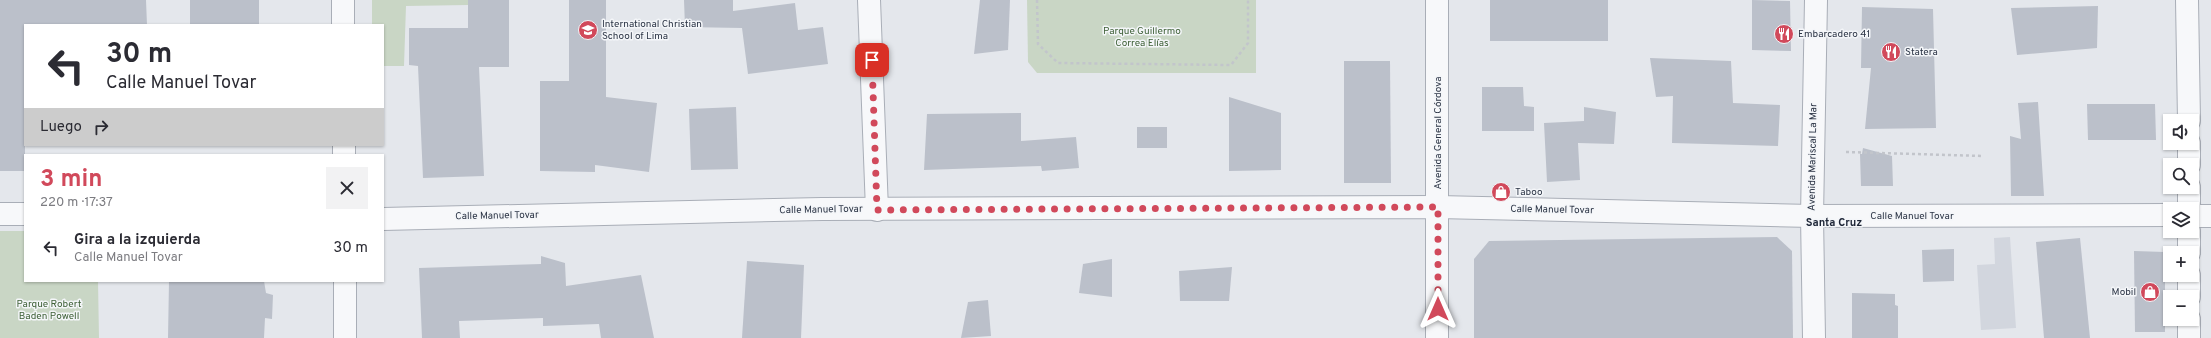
<!DOCTYPE html>
<html lang="es">
<head>
<meta charset="utf-8">
<style>
  body { margin:0; font-family:Overpass,sans-serif; background:#f2f2f3; color:#2b2b33; height:100vh; display:flex; flex-direction:column; font-size:15px; white-space:nowrap }
  * { box-sizing:border-box; margin:0 }
  p { font-size:13px; color:#7c7c81 }
  .icon { flex:none; width:22px; height:22px; fill:none; stroke:currentColor; stroke-width:2; stroke-linecap:round; stroke-linejoin:round }
  .map { position:relative; flex:1; overflow:hidden }
  .drawer { position:absolute; left:24px; top:154px; width:360px; height:128px; display:flex; flex-direction:column; background:#fff; border-radius:0px; box-shadow:0 1px 3px #0004 }
  .drawer>* { flex:none }
  .hud { position:absolute; left:24px; top:24px; width:360px; height:122px; border-radius:0px; box-shadow:0 1px 3px #0004; background:#fff; color:#2b2b33; overflow:hidden }
  .tools { position:absolute; left:2163px; top:114px; display:grid; gap:8px }
  .tools a { display:grid; place-items:center; width:36px; height:36px; border-radius:0px; background:#fff; box-shadow:0 1px 3px #0004; font-size:20px }
  .pin { position:absolute; display:grid; place-items:center; width:34px; height:34px; color:#fff; margin:-17px; border-radius:8px; box-shadow:0 2px 6px #0006 }
  .me { position:absolute; width:44px; margin:-22px; rotate:0deg; stroke-linejoin:round; filter:drop-shadow(0 0 3px #0008) }
  .turn { display:flex; align-items:center; gap:14px; height:84px; padding:0 16px; font-size:18px }
  .turn .icon { width:52px; height:52px; stroke-width:2.5 }
  .turn b { display:block; font-size:28px; line-height:34px }
  .then { display:flex; align-items:center; height:38px; padding:0 16px; background:#0003; gap:8px; font-size:15px }
  .round { display:grid; place-items:center; flex:none; width:42px; height:42px; border-radius:0px; background:#f2f2f3 }
  .overview { display:flex; align-items:center; justify-content:space-between; height:68px; padding:0 16px }
  h1 { font-size:24px; font-weight:700; line-height:30px; color:#d1495b }
  ul { padding:0; list-style:none }
  li { display:flex; align-items:center; gap:12px; height:52px; padding:0 16px }
  li div { flex:1 }
  li b { display:block; font-size:15px }
  li em { font-style:normal }
  .map>svg:first-child { display:block }
  .built { fill:#d2d6de }
  .green { fill:#c9d6c5 }
  .building { fill:#bbc0ca }
  .lines { fill:none; stroke-linecap:round; stroke-linejoin:round }
  .minor-casing { stroke:#a9aeb7; stroke-width:24 }
  .tertiary-casing { stroke:#a9aeb7; stroke-width:24 }
  .path { stroke:#c2c5cb; stroke-width:2.5; stroke-dasharray:3 3; stroke-linecap:butt }
  .minor { stroke:#f7f8fa; stroke-width:22 }
  .tertiary { stroke:#f7f8fa; stroke-width:22 }
  .route { stroke:#d1495b; stroke-width:7; stroke-dasharray:0 12.6 }
  .labels { text-anchor:middle; dominant-baseline:central; stroke-width:3; stroke-linejoin:round; paint-order:stroke }
  .poi-label { font-size:10px; fill:#2b3445; stroke:#f4f6f9; text-anchor:start }
  .park-label { font-size:10px; fill:#3f6138; stroke:#f4f6f9 }
  .street-label { font-size:10px; fill:#2b3445; stroke:#f4f6f9 }
  .neighbourhood-label { font-size:11px; font-weight:bold; fill:#1d2536; stroke:#f4f6f9 }
</style>
</head>
<body>
<div class="map">
<svg width="2211" height="338" viewBox="0 0 2211 338">
  <rect width="100%" height="100%" fill="#e4e7ec"/>
  <polygon class="built" points="2010,237 2016,328 1981,330 1977,265 1995,264 1994,238"/>
  <g class="green">
    <polygon points="372,0 468,0 468,5 406,6 404,66 383,66 383,25 372,25"/>
    <polygon points="1027,0 1256,0 1256,73 1037,73 1028,62"/>
    <polygon points="0,231 25,231 25,281 98,281 99,338 0,338"/>
  </g>
  <g class="building">
    <polygon points="0,0 146,0 147,25 25,25 25,171 0,171"/>
    <rect x="190" y="0" width="69" height="25"/>
    <polygon points="468,0 509,0 509,67 479,67 484,176 423,178 418,66 409,65 409,28 468,28"/>
    <polygon points="569,0 606,0 606,97 657,103 649,172 595,165 595,172 540,171 540,81 569,81"/>
    <polygon points="684,0 733,0 733,11 795,3 798,30 823,27 828,64 748,74 742,28 685,27"/>
    <polygon points="980,0 1010,0 1008,50 974,54"/>
    <rect x="1490" y="0" width="118" height="41"/>
    <polygon points="1752,0 1790,1 1791,51 1752,50"/>
    <polygon points="2098,6 2097,48 2017,55 2011,8"/>
    <polygon points="1862,7 1933,9 1936,128 1865,129 1871,68 1861,68"/>
    <polygon points="1650,58 1731,61 1733,103 1780,105 1778,146 1672,143 1673,96 1656,97"/>
    <polygon points="1344,61 1390,61 1391,183 1344,183"/>
    <polygon points="1482,87 1523,87 1524,106 1534,107 1534,131 1482,131"/>
    <polygon points="1229,97 1281,113 1281,170 1229,171"/>
    <polygon points="2038,102 2044,196 2011,196 2010,136 2021,139 2018,103"/>
    <polygon points="2087,104 2155,104 2156,140 2088,140"/>
    <polygon points="736,107 738,169 691,170 689,109"/>
    <polygon points="1584,107 1616,112 1614,144 1578,143 1580,180 1547,182 1544,123 1584,121"/>
    <polygon points="1021,113 1021,141 1076,137 1079,168 1042,171 1041,166 924,170 927,114"/>
    <rect x="1137" y="127" width="30" height="21"/>
    <polygon points="1863,148 1892,156 1893,186 1861,186 1860,154 1862,154"/>
    <polygon points="1777,237 1792,251 1793,338 1474,338 1474,259 1489,241"/>
    <polygon points="2080,238 2090,338 2044,338 2036,242"/>
    <polygon points="1954,249 1954,281 1923,282 1922,250"/>
    <polygon points="2134,251 2165,252 2165,332 2135,332"/>
    <polygon points="541,256 565,263 566,286 641,275 654,338 601,338 599,324 543,326 543,318 459,321 460,338 422,338 419,268 541,264"/>
    <polygon points="1112,259 1112,297 1079,293 1083,264"/>
    <polygon points="747,261 804,265 801,338 742,338"/>
    <polygon points="1232,267 1229,301 1180,301 1179,271"/>
    <polygon points="169,281 264,281 266,293 273,295 272,319 265,318 264,338 168,338"/>
    <polygon points="1852,293 1895,294 1895,305 1898,306 1898,338 1852,338"/>
    <polygon points="988,300 991,336 961,338 968,302"/>
  </g>
  <g class="lines">
    <g class="minor-casing">
      <g id="minor">
        <polyline points="869,0 877,210"/>
        <polyline points="2187,0 2189,121"/>
        <polyline points="2189,143 2189,165"/>
        <polyline points="2189,187 2189,209"/>
        <polyline points="0,214 25,214"/>
        <polyline points="2192,216 2211,216"/>
        <polyline points="383,219 822,209 1438,207 1812,216 2170,215"/>
        <polyline points="2189,253 2189,231"/>
        <polyline points="2189,297 2189,275"/>
        <polyline points="1814,338 1812,216 1816,0"/>
        <polyline points="2189,338 2189,319"/>
      </g>
    </g>
    <g class="tertiary-casing">
      <g id="tertiary">
        <polyline points="343,0 343,25"/>
        <polyline points="1437,0 1437,338"/>
        <polyline points="344,145 344,155"/>
        <polyline points="345,281 345,338"/>
      </g>
    </g>
    <g class="path">
      <polyline points="1037,0 1038,44 1058,63 1231,65 1248,43 1248,0"/>
      <polyline points="1846,152 1983,156"/>
    </g>
    <use href="#minor" class="minor"/>
    <use href="#tertiary" class="tertiary"/>
  </g>
  <g class="lines">
    <polyline class="route" points="872,60 877,210 1438,207 1438,309"/>
  </g>
  <defs>
    <g id="school-disc" transform="scale(1)"><circle r="9.5" fill="#d1495b" stroke="#f4f6f9"/><path d="M0-5L7-2L0 1L-7-2ZM-4 1L0 2.5L4 1V4Q0 6-4 4Z" fill="#fff"/></g>
    <g id="restaurant-disc" transform="scale(1)"><circle r="9.5" fill="#d1495b" stroke="#f4f6f9"/><path d="M-5-6h1v4h1v-4h1v4h1v-4h1v5L-1.5 .5V6h-2V.5L-5-1ZM5-6V6H3V1.5H1.5Q1.5-4 5-6Z" fill="#fff"/></g>
    <g id="shop-disc" transform="scale(1)"><circle r="9.5" fill="#d1495b" stroke="#f4f6f9"/><path d="M-5-2.5h2.3a2.7 3.5 0 0 1 5.4 0H5L5.5 6h-11ZM-1.5-2.5h3a1.5 2.3 0 0 0-3 0Z" fill="#fff"/></g>
  </defs>
  <g fill-rule="evenodd">
    <use href="#school-disc" x="588" y="30"/>
    <use href="#restaurant-disc" x="1784" y="34"/>
    <use href="#restaurant-disc" x="1891" y="52"/>
    <use href="#shop-disc" x="1501" y="192"/>
    <use href="#shop-disc" x="2150" y="292"/>
  </g>
  <g class="labels">
    <g class="poi-label">
      <text x="602" y="24">International Christian<tspan x="602" dy="12">School of Lima</tspan></text>
      <text x="1798" y="34">Embarcadero 41</text>
      <text x="1905" y="52">Statera</text>
      <text x="1515" y="192">Taboo</text>
      <text x="2136" y="292" text-anchor="end">Mobil</text>
    </g>
    <g class="park-label">
      <text x="1142" y="31">Parque Guillermo<tspan x="1142" dy="12">Correa Elías</tspan></text>
      <text x="49" y="304">Parque Robert<tspan x="49" dy="12">Baden Powell</tspan></text>
    </g>
    <g class="street-label">
      <text transform="translate(1438 133) rotate(-90)">Avenida General Córdova</text>
      <text transform="translate(1813 157) rotate(-89)">Avenida Mariscal La Mar</text>
      <text transform="translate(821 210) rotate(-1)">Calle Manuel Tovar</text>
      <text transform="translate(1552 210) rotate(1)">Calle Manuel Tovar</text>
      <text transform="translate(497 216) rotate(-1)">Calle Manuel Tovar</text>
      <text x="1912" y="216">Calle Manuel Tovar</text>
    </g>
    <g class="neighbourhood-label">
      <text x="1834" y="223">Santa Cruz</text>
    </g>
  </g>
</svg>
<div class="tools">
<a><svg class="icon" aria-label="sound" viewBox="0 0 24 24"><path d="M4 9h4l5-4v14l-5-4H4zM17 9q2 3 0 6"/></svg></a>
<a><svg class="icon" aria-label="search" viewBox="0 0 24 24"><circle cx="10" cy="10" r="6"/><path d="M15 15l6 6"/></svg></a>
<a><svg class="icon" aria-label="layers" viewBox="0 0 24 24"><path d="M12 4l9 5-9 5-9-5zM3 14l9 5 9-5"/></svg></a>
<a>+</a>
<a>−</a>
</div>
<div class="pin" style="left:872px;top:60px;background:#d93025"><svg class="icon" aria-label="arrive" viewBox="0 0 24 24"><path d="M6 21V4h12l-3 4 3 4H6"/></svg></div>
<svg class="me" style="left:1438px;top:309px" viewBox="-20 -20 40 40"><path d="M0-17L14 15 0 8-14 15z" fill="#d1495b" stroke="#fff" stroke-width="4"/></svg>
<div class="hud">
<div class="turn"><svg class="icon" aria-label="left" viewBox="0 0 24 24"><path d="M17 20v-9H6M10 6l-5 5 5 5"/></svg><div><b>30 m</b>Calle Manuel Tovar</div></div>
<div class="then">Luego<svg class="icon" aria-label="right" viewBox="0 0 24 24"><path d="M7 20v-9h11M14 6l5 5-5 5"/></svg></div>
</div>
<section class="drawer">
<div class="overview"><div><h1>3 min</h1><p>220 m · 17:37</p></div><a class="round"><svg class="icon" aria-label="close" viewBox="0 0 24 24"><path d="M6 6l12 12M18 6L6 18"/></svg></a></div>
<ul>
<li><svg class="icon" aria-label="left" viewBox="0 0 24 24"><path d="M17 20v-9H6M10 6l-5 5 5 5"/></svg><div><b>Gira a la izquierda</b><p>Calle Manuel Tovar</p></div><em>30 m</em></li>
</ul>
</section>
</div>
</body>
</html>
